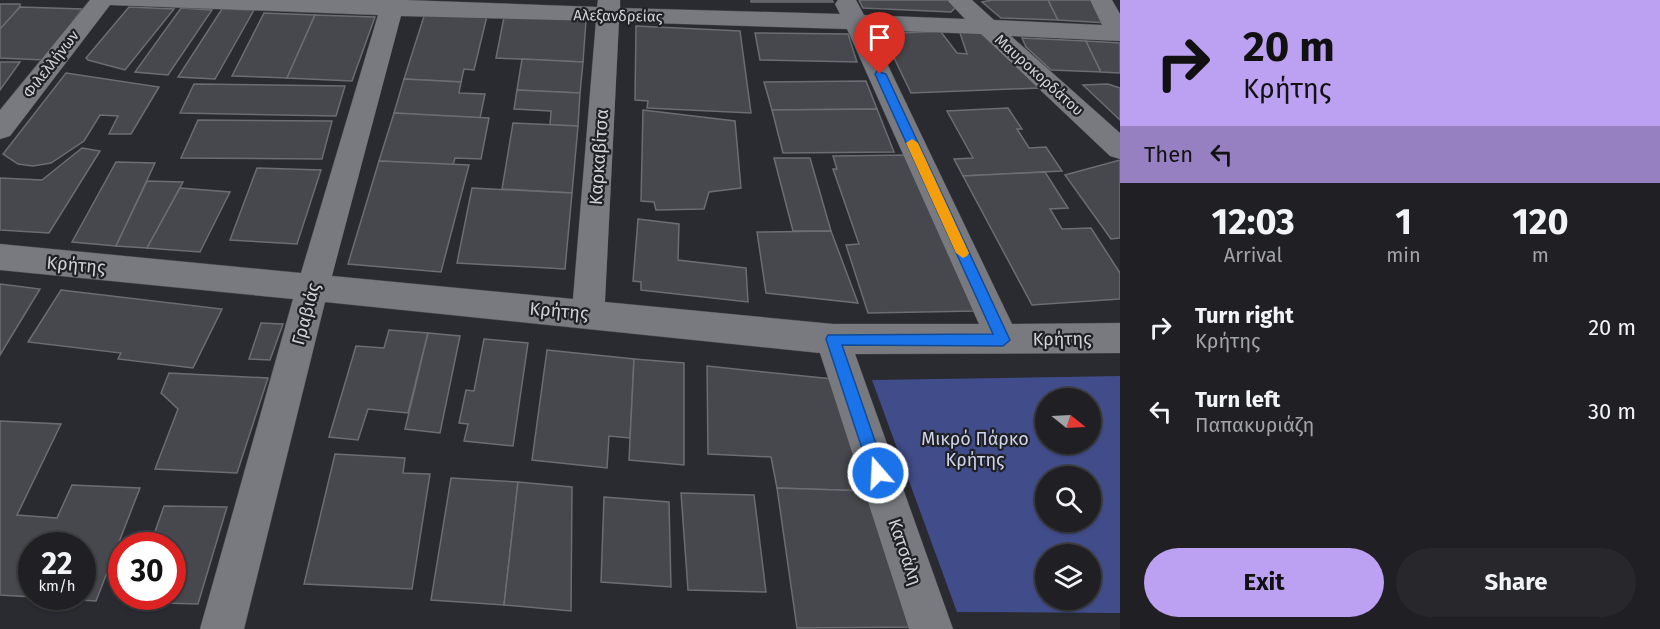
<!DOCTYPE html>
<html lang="en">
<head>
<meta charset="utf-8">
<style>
  body { margin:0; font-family:"Fira Sans",sans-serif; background:#28282c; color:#f1f3f6; height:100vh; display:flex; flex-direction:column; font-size:22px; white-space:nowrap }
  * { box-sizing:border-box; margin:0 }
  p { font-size:20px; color:#a2a3a6 }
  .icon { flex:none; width:33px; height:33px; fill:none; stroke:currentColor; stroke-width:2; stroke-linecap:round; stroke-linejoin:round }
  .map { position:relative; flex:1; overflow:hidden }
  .drawer { display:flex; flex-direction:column; background:#202024; width:540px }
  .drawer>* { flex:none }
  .hud { background:#bca0f2; color:#111; overflow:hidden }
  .needle { width:39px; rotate:108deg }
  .buttons { position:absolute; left:1035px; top:388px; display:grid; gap:12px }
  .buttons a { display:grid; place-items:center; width:66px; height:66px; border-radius:50%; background:#202024; box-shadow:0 2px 4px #0004,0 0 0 2px #3d3e41; font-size:30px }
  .speed { position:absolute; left:18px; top:532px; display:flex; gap:12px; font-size:30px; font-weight:700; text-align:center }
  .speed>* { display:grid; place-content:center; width:78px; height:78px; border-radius:50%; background:#202024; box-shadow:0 2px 4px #0004,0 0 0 2px #3d3e41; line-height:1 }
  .speed small { font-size:15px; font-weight:400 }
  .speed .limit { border:9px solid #d22; background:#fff; color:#111 }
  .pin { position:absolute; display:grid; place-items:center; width:51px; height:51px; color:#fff; margin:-62px -26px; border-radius:50% 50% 50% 0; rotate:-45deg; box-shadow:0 0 6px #0007 }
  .pin .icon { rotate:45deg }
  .me { position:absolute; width:66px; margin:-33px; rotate:341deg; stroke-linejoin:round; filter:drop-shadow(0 0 4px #0008) }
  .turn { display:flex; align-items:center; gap:21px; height:126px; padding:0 24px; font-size:27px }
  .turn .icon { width:78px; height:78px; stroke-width:2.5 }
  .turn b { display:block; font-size:42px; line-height:51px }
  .then { display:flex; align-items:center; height:57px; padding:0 24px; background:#0003; gap:12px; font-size:22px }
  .eta { display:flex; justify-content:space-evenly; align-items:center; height:102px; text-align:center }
  .eta b { font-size:36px; font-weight:700; line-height:42px }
  .action { display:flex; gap:12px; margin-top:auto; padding:12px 24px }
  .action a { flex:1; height:69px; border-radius:36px; background:#bca0f2; color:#111; font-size:24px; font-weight:700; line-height:69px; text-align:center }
  .action a+a { background:#28282c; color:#f1f3f6 }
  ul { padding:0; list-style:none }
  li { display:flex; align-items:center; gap:18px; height:84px; padding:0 24px }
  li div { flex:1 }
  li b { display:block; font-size:22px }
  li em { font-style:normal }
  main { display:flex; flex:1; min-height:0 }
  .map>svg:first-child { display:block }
  .green { fill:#414c8a; fill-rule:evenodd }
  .building { fill:#47484d; stroke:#6b6d72; stroke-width:1.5; fill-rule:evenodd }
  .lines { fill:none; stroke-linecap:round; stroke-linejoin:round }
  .street-casing { stroke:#48494d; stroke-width:1 }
  .street { fill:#787a80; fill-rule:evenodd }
  .route { fill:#1a73e8; stroke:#114b97; stroke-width:1.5 }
  .slow { fill:#f59e0b }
  .labels { text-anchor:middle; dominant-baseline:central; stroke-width:4.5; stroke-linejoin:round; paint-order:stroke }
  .far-street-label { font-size:15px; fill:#d1d2d5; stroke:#202126 }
  .street-label { font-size:18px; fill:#d1d2d5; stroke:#202126 }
  .park-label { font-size:18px; fill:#cfd4eb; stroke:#202126 }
</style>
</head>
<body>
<main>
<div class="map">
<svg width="1120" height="629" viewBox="0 0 1120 629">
  <rect width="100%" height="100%" fill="#2a2b30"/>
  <path class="green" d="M 1120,376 L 1120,613 L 957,612 L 872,380 ZM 1046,399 L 1090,399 L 1090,444 L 1046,444 ZM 1046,477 L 1090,477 L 1090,522 L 1046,522 ZM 1046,555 L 1090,555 L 1090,600 L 1046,600 Z"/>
  <g class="building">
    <polygon points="751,0 832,0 833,2 751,2"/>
    <polygon points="859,0 954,0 959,4 951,12 863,8"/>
    <polygon points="992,0 1048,0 1058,20 1001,18 982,2"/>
    <polygon points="1048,0 1093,0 1107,23 1058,20"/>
    <polygon points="0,4 20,4 20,7 0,29"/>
    <polygon points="20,7 82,9 44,60 0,58 0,29"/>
    <polygon points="129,7 174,9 125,70 88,60 86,58"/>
    <polygon points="181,8 212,10 168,75 135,72"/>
    <polygon points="222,9 254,10 215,79 178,77"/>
    <polygon points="264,13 315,15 287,78 232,76"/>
    <polygon points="425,13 487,16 474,70 464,69 461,82 404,79"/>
    <polygon points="315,15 375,17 352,81 287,78"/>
    <polygon points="504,17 586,20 583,62 496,58"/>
    <polygon points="636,26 740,31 751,113 647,108 648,101 635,100"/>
    <polygon points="941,32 957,53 967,54 960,33 984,33 1039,88 911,93 882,33"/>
    <polygon points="755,33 848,34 857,62 760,60"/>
    <polygon points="1022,38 1086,41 1101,72 1051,70 1026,47"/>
    <polygon points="1086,41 1120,43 1120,73 1101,72"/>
    <polygon points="522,59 583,62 580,93 517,90"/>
    <polygon points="0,62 20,62 0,90"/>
    <polygon points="66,73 159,87 131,134 109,134 118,116 100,115 84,141 51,163 33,166 18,164 3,154"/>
    <polygon points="404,79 461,82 459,93 485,94 480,118 394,113"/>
    <polygon points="866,81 877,109 772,110 764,82"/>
    <polygon points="194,84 345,86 336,116 180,113"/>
    <polygon points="1108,84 1120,88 1120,120 1083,85"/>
    <polygon points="517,90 580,93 578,126 550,125 551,111 514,109"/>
    <polygon points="1008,108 1022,129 1017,129 1029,148 1046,147 1062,171 963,176 954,159 973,158 947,111"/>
    <polygon points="877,109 894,152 783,153 772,110"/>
    <polygon points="643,110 735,121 741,188 709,192 704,209 656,210 654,202 641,201"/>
    <polygon points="394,113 489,118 481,159 455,158 453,165 379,161"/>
    <polygon points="198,120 332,121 322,159 181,158"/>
    <polygon points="513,123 578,126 572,193 502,189"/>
    <polygon points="82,148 100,151 49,233 0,230 0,178 42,180"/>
    <polygon points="909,155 976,311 868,313 846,245 859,244 833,169 837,169 833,156"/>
    <polygon points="774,158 810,158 831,231 793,231"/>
    <polygon points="1120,160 1120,238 1111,239 1065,175"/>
    <polygon points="379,161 469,165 441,272 348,264"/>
    <polygon points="116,162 155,163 116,246 72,242"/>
    <polygon points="257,168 321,170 297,244 230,240"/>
    <polygon points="1045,172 1068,208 1050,209 1062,229 1091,228 1120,273 1120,299 1032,305 963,176"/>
    <polygon points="147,181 183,182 147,248 116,246"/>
    <polygon points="180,188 230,192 200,252 147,248"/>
    <polygon points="472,188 572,193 565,269 457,263"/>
    <polygon points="638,219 679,224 678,260 746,268 748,302 641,290 641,282 633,281"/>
    <polygon points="831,231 858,303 766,293 757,232"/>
    <polygon points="0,284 40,289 0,355"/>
    <polygon points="61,290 222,309 193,368 118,359 121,353 28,342"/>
    <polygon points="261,323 283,324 270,360 249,359"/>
    <polygon points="389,330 428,333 408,413 368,409 358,440 329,437 356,346 384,348"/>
    <polygon points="428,333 460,336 440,433 405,429"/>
    <polygon points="484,339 528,343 513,446 464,441 468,424 459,423 466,390 474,391"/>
    <polygon points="547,350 634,359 630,438 609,436 607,468 532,460"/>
    <polygon points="634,359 684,363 684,465 629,460"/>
    <polygon points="707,366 833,379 869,491 777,488 771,457 708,454"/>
    <polygon points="169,373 268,378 237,473 155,469 178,409 161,393"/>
    <path d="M 0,421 L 61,424 L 17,515 L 57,518 L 72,485 L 140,488 L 96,601 L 0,595 ZM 32,546 L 82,546 L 82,597 L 32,597 Z"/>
    <polygon points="335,454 405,458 403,473 430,474 412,589 304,584"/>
    <polygon points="451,478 518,482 504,605 431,600"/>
    <polygon points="518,482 572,487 571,611 504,605"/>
    <polygon points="777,488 869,491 917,627 797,628"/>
    <polygon points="681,493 754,495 766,592 688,590"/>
    <polygon points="604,497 669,502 671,587 601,582"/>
    <polygon points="164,506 227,507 198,604 130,602 132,597 172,597 172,546 150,546"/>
  </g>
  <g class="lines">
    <g class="street-casing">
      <path id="street" d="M 90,0 L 405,0 L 597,7 L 598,0 L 620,0 L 620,8 L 840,14 L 835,4 L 838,0 L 856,0 L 864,15 L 965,19 L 947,0 L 972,0 L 994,20 L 1102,25 L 1090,0 L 1112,0 L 1120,14 L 1120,41 L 1011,36 L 1120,133 L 1120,159 L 1110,156 L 981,34 L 871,30 L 1012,324 L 1120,323 L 1120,353 L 855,354 L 953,629 L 909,629 L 820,353 L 325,302 L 244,629 L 200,629 L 293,299 L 0,270 L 0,244 L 301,273 L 378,15 L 110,5 L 10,136 L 0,139 L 0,110 ZM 401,16 L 596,21 L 573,299 L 332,276 ZM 619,22 L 847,29 L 979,324 L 833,324 L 605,302 Z"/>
    </g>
    <use href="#street" class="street"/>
  </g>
  <polygon class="route" points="877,71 886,74 1010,340 1003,346 842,345 886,473 884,478 878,481 873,478 870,473 826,339 828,335 993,334 875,74"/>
  <polygon class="slow" points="912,139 918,143 969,253 967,256 963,258 956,253 906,143"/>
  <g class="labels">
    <g class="far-street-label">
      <text transform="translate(618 16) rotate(1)">Αλεξανδρείας</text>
      <text transform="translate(51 64) rotate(-52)">Φιλελλήνων</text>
      <text transform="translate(1039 75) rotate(42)">Μαυροκορδάτου</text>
    </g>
    <g class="street-label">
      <text transform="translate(599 157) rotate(-86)">Καρκαβίτσα</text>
      <text transform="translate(76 265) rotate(5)">Κρήτης</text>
      <text transform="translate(559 311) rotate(5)">Κρήτης</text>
      <text transform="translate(306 314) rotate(-75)">Γραβιάς</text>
      <text transform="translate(1062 339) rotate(-1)">Κρήτης</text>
      <text transform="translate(905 552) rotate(71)">Κατσάλη</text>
    </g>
    <g class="park-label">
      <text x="975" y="439">Μικρό Πάρκο<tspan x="975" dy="21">Κρήτης</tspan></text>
    </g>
  </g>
</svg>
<div class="buttons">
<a><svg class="needle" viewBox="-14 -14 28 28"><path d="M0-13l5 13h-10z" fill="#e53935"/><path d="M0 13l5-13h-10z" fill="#a2a3a6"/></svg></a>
<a><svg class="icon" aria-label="search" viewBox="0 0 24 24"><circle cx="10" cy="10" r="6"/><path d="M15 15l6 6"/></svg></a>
<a><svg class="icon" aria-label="layers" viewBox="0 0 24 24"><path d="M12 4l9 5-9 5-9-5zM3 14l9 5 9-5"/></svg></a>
</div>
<div class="speed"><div>22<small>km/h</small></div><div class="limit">30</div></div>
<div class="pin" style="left:880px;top:74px;background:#d93025"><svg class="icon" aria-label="arrive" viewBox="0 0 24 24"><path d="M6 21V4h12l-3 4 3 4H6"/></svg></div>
<svg class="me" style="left:878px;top:473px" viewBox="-20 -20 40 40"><circle r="17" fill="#1a73e8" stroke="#fff" stroke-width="3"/><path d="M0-11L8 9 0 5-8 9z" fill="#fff"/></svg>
</div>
<section class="drawer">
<div class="hud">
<div class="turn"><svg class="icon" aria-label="right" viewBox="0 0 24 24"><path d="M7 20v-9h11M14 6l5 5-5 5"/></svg><div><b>20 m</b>Κρήτης</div></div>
<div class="then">Then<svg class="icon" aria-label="left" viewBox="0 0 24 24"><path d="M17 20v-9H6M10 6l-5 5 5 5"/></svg></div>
</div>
<div class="eta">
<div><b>12:03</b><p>Arrival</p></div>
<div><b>1</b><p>min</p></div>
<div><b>120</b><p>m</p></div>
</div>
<ul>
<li><svg class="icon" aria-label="right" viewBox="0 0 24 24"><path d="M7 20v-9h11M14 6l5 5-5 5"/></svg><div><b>Turn right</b><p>Κρήτης</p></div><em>20 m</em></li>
<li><svg class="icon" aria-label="left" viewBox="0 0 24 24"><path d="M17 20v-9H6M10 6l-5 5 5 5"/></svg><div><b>Turn left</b><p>Παπακυριάζη</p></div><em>30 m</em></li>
</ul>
<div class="action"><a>Exit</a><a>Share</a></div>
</section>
</main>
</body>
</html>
